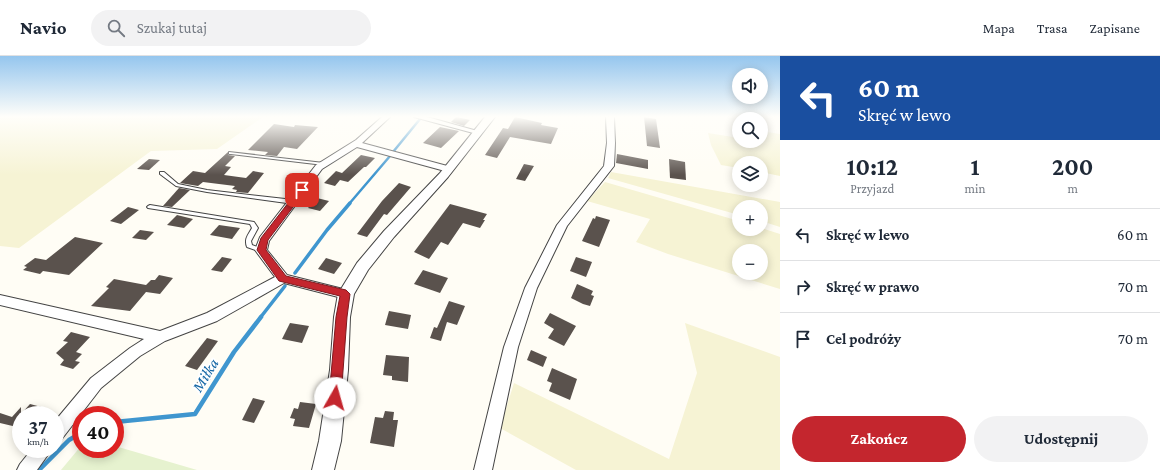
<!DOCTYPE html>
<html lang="pl">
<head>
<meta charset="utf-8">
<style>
  body { margin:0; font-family:"Crimson Pro",serif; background:#f2f2f3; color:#1f2937; height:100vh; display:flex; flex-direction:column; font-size:15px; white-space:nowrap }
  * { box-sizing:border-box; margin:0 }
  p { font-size:13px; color:#747a83 }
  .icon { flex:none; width:22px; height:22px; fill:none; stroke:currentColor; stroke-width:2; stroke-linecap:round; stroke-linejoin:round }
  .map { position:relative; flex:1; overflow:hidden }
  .side { display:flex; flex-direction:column; background:#fff; width:380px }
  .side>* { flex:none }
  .hud { background:#1a4fa0; color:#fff; overflow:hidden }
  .fabs { position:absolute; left:732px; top:12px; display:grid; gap:8px }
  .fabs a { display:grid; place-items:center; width:36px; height:36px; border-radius:50%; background:#fff; box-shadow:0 2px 10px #0003; font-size:20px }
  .speed { position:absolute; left:12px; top:350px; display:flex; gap:8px; font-size:20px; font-weight:700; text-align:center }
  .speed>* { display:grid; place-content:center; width:52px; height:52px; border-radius:50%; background:#fff; box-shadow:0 2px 10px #0003; line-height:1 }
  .speed small { font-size:10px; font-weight:400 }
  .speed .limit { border:6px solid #d22; background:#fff; color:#111 }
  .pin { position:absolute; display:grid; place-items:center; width:34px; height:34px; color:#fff; margin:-17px; border-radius:8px; box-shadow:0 2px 6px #0006 }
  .me { position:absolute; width:44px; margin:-22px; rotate:7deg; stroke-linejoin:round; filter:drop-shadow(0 0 3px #0008) }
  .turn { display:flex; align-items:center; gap:14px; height:84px; padding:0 12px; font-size:18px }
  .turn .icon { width:52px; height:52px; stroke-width:2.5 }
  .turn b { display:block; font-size:28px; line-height:34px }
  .eta { display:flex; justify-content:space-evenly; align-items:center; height:68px; text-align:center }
  .eta b { font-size:24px; font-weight:700; line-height:28px }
  .button { display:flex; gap:8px; margin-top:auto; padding:8px 12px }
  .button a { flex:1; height:46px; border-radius:24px; background:#c4262e; color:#fff; font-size:16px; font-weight:700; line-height:46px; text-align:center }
  .button a+a { background:#f2f2f3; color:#1f2937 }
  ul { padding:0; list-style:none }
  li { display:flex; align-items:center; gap:12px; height:52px; padding:0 12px; border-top:1px solid #e0e1e3 }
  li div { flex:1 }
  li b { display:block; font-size:15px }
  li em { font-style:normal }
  header { display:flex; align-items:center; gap:24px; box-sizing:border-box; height:56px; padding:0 20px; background:#fff; border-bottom:1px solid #e0e1e3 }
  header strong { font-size:19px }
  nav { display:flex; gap:22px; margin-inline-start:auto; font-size:14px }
  .search { width:280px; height:36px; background:#f2f2f3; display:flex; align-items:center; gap:10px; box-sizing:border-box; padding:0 14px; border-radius:22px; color:#747a83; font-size:15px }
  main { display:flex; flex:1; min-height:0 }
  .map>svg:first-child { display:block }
  .farmland { fill:#f6f3d4; fill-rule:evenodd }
  .pitch { fill:#e6f2cf }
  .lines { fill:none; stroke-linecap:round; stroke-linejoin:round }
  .stream-far2 { stroke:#3f96cf; stroke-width:2.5 }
  .stream-far1 { stroke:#3f96cf; stroke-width:3.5 }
  .stream { stroke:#3f96cf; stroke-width:4.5 }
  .building { fill:#5a524d }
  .service-casing { stroke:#444; stroke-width:2 }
  .minor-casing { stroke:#444; stroke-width:2 }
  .tertiary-casing { stroke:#444; stroke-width:2 }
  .service { fill:#fff; fill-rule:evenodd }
  .minor { fill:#fff; fill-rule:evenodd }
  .tertiary { fill:#fff; fill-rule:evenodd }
  .route { fill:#c4262e; stroke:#7f191e }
  .labels { text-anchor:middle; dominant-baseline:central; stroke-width:4; stroke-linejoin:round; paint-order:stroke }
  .near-water-label { font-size:16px; font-style:italic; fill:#1768a6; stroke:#fff }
</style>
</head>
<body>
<header>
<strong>Navio</strong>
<div class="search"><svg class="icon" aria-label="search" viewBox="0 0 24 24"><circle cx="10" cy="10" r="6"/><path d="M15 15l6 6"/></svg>Szukaj tutaj</div>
<nav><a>Mapa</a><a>Trasa</a><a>Zapisane</a></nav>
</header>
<main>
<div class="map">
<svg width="780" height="414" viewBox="0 0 780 414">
  <rect width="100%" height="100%" fill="#fffdf5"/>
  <g class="farmland">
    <polygon points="0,61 263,61 217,93 151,95 19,192 0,190"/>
    <polygon points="761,75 780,78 780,120 761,116 761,107 739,107 739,112 721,109 711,89 708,77 739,82 739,85 761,85"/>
    <polygon points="611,116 780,146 780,171 761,165 761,151 739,151 739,159 608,122"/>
    <path d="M 605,126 L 739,165 L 739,173 L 761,172 L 780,178 L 780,233 L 668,198 L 636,186 L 650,163 L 587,145 ZM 739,195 L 761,195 L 761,217 L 739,217 Z"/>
    <polygon points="685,267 780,301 780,414 576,414 500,372 514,327 669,403 697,317"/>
  </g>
  <polygon class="pitch" points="81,390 81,393 115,393 115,390 197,414 61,414"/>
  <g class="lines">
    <g class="stream-far2">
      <polyline points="393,96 420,63"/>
      <polyline points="349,148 390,100"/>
    </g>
    <g class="stream-far1">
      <polyline points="295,217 327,174 350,147"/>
      <polyline points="260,262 285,230"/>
    </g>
    <g class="stream">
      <polyline points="115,366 195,358 234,296 261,261"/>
      <polyline points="39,414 69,384 81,377"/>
    </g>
  </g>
  <g class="building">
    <polygon points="456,61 457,61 470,64 464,70 451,66"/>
    <polygon points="515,61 542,67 541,69 558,72 551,88 510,81 497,102 485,99 503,72 508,73"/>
    <polygon points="644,61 656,63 660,92 647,90"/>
    <polygon points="274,68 294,71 295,69 318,71 297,93 284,91 277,100 265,99 268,96 248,94"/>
    <polygon points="440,71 459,75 441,92 423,87"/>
    <polygon points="228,96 228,99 235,100 225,110 231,111 224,119 246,122 253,115 264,117 248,137 236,136 237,134 232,133 235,130 203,126 198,130 180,127 193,115 205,117"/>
    <polygon points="617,98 648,104 648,113 616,107"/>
    <polygon points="361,99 375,102 366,111 364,111 348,126 340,124 335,130 324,127 336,115 342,117"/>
    <polygon points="149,103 160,104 149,114 137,113"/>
    <polygon points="669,103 685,106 686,124 670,122"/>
    <polygon points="524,108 534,110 525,125 516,123"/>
    <polygon points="399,127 411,131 387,159 384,158 367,181 357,178 382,145"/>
    <polygon points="179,132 190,134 172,151 163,150"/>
    <polygon points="317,142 329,145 320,155 308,152"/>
    <polygon points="450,148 487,158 483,164 485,164 480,172 463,167 448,189 441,186 429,203 414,196"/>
    <polygon points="128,151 139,154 121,168 110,165"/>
    <polygon points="177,159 193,163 184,172 167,169"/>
    <polygon points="596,160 610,164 599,191 582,185 593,162 595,163"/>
    <polygon points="219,169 240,172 232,183 210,179"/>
    <polygon points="140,174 154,176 146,184 132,182"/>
    <polygon points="75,181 103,187 69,219 43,215 40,218 23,214 27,211 24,210 35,202 46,204"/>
    <polygon points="222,201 232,203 222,216 211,214"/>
    <polygon points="576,201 592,206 586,221 570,215"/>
    <polygon points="326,202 342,207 334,218 318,213"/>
    <polygon points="423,214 448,222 440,237 414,228"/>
    <polygon points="159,219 173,222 160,238 146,236 130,255 91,250 109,232 106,231 114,223 146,229 151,224 155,224"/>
    <polygon points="577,228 593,235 591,239 594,240 590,250 583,248 571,242"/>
    <polygon points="449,245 465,250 457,269 447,266 441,285 430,282 434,271 437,272"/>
    <polygon points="389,255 411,259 408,273 385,269"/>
    <polygon points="550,257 576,270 564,290 548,282 554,273 544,267"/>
    <polygon points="290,267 309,270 302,287 282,283"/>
    <polygon points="71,276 90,281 76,296 82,298 75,305 80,306 73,313 60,309 64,304 56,297 68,286 63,285"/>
    <polygon points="207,282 218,285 197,314 185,310"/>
    <polygon points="531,294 547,301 543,311 527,304"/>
    <polygon points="386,299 409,301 408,326 392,324 392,320 383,319"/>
    <polygon points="552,312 577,323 570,344 549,335 552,327 547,325"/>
    <polygon points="206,314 215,316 205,332 195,329"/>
    <polygon points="253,342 265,345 254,367 242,364"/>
    <polygon points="300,346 316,348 309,372 293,370 295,363 290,362 294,352 298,353"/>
    <polygon points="30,348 45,352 39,359 21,359 21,372 0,367 0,357 12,361 21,351 21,358"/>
    <polygon points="385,355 394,356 393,364 398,364 394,391 370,387 375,361 383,362"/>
  </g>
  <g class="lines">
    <g class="service-casing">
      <g id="service">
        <polygon points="229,96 324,107 326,108 324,109 231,98 229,98"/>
        <polygon points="160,116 164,116 178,128 207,134 294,144 297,146 294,148 207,136 176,130 160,118"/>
        <path d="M 150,149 L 254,166 L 258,172 L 251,185 L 252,189 L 263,193 L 264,194 L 261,196 L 247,191 C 244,183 248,179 252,172 L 250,168 L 148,152 L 147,151 L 148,150 Z"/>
      </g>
    </g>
    <g class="minor-casing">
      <g id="minor">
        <polygon points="382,61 390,61 362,87 451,111 451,115 445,115 357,91 322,113 269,185 267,194 287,219 351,235 352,238 351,241 346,243 284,227 217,265 165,285 140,300 101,332 61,384 55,386 55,365 91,322 130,292 144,283 0,249 0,239 160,275 207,257 275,221 255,194 260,181 316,109 356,84"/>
        <polygon points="414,61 427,61 481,76 477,78"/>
        <polygon points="606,61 614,61 615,87 614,110 567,170 537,232 518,291 492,414 474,414 504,291 525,232 557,169 604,110 607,87"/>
        <polygon points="32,393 52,393 37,414 17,414 20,408"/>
      </g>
    </g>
    <g class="tertiary-casing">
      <polygon id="tertiary" points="485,61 495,61 448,121 394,181 368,214 354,238 350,261 348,314 341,385 334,414 312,414 319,385 330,314 334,261 338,238 357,207 384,175 440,117"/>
    </g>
    <use href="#service" class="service"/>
    <use href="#minor" class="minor"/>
    <use href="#tertiary" class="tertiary"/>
  </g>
  <linearGradient id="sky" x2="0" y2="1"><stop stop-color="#95c6ee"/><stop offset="0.51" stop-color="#fffefa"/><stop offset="1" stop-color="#fffefa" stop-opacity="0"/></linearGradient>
  <rect width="780" height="119" fill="url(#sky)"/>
  <polygon class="route" points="299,133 306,134 268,184 266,194 286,220 346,234 350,238 347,261 341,342 340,346 335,348 331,346 329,342 336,261 340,240 279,225 257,194 261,182"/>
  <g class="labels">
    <g class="near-water-label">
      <text transform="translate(205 319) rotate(-58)">Miłka</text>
    </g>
  </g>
</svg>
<div class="fabs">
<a><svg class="icon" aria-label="sound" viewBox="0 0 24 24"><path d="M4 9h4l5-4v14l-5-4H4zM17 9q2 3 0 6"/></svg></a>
<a><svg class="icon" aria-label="search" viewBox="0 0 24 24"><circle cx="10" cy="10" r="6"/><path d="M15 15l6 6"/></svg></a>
<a><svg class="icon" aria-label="layers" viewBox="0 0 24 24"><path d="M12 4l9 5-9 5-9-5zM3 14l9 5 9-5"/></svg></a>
<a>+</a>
<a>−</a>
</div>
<div class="speed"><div>37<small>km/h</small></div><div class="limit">40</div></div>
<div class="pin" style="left:302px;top:134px;background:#d93025"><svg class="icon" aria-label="arrive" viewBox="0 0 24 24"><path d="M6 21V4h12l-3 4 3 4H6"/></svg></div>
<svg class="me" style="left:335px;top:342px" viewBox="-20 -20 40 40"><circle r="19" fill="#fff"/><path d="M0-13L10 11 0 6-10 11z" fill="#c4262e"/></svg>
</div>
<section class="side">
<div class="hud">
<div class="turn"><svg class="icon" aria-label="left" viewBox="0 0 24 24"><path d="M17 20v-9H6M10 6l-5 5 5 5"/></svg><div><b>60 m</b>Skręć w lewo</div></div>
</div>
<div class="eta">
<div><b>10:12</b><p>Przyjazd</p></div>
<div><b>1</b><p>min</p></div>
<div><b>200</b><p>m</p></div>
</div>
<ul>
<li><svg class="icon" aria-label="left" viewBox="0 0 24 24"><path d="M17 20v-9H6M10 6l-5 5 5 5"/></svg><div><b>Skręć w lewo</b></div><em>60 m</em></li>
<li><svg class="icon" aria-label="right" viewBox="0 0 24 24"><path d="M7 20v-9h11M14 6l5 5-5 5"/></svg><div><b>Skręć w prawo</b></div><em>70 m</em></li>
<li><svg class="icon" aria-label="arrive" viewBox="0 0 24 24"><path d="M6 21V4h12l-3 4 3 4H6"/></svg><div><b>Cel podróży</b></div><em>70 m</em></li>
</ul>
<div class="button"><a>Zakończ</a><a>Udostępnij</a></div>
</section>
</main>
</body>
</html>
